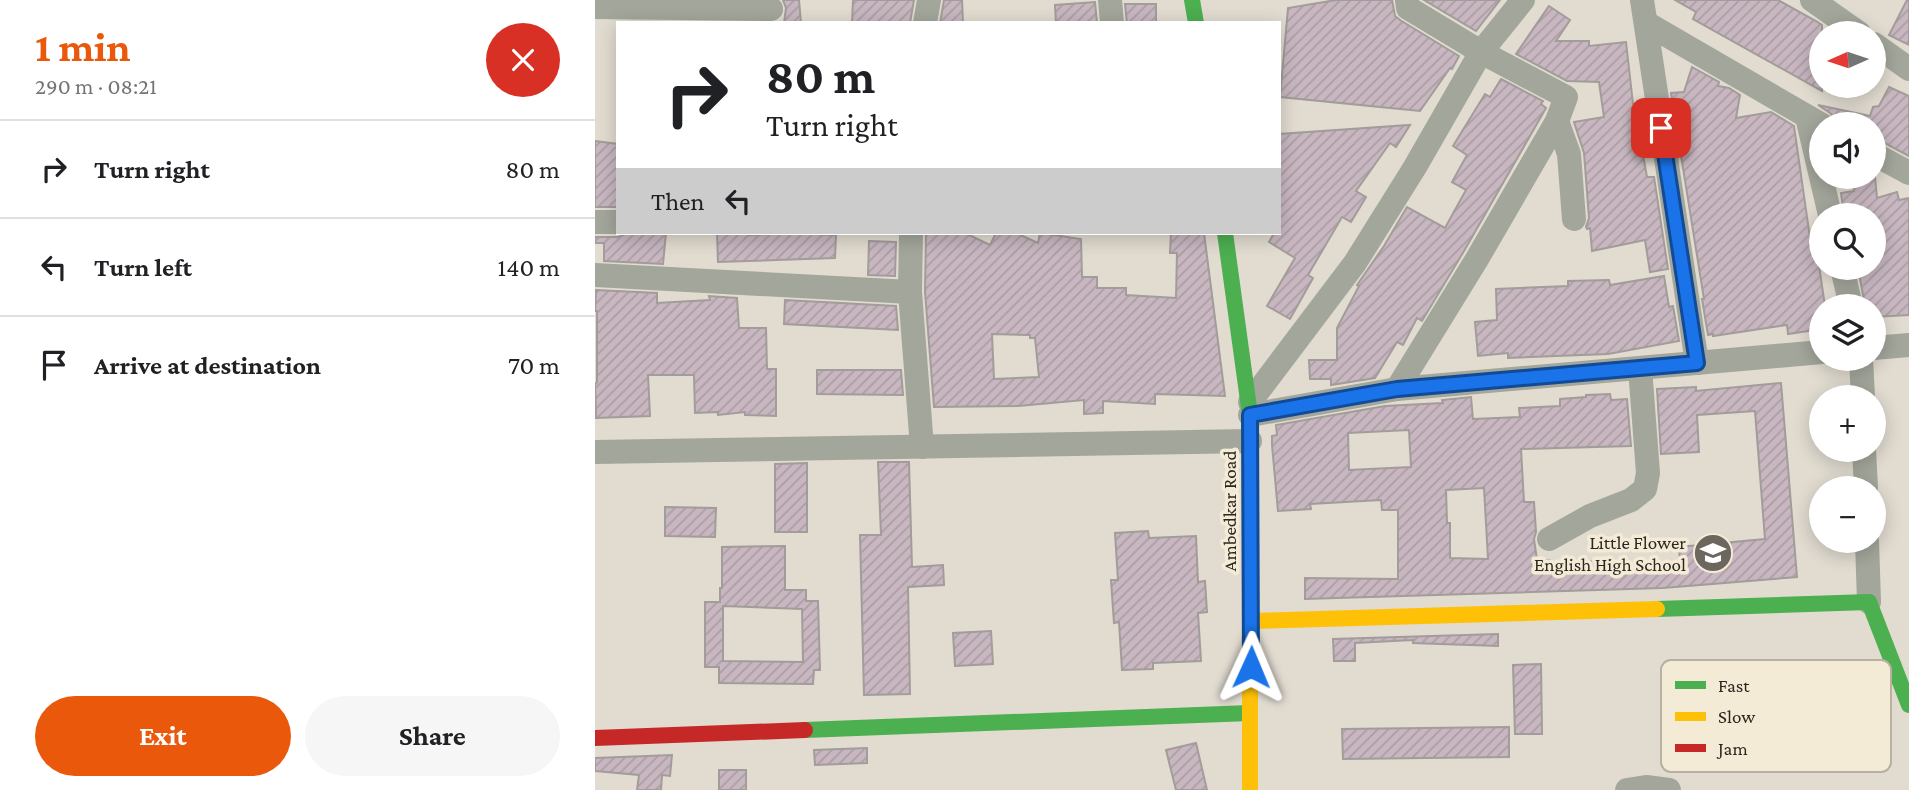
<!DOCTYPE html>
<html lang="en">
<head>
<meta charset="utf-8">
<style>
  body { margin:0; font-family:"Crimson Pro",serif; background:#f6f6f6; color:#202124; height:100vh; display:flex; flex-direction:column; font-size:26px; white-space:nowrap }
  * { box-sizing:border-box; margin:0 }
  p { font-size:23px; color:#757577 }
  .icon { flex:none; width:38px; height:38px; fill:none; stroke:currentColor; stroke-width:2; stroke-linecap:round; stroke-linejoin:round }
  .map { position:relative; flex:1; overflow:hidden }
  .sheet { display:flex; flex-direction:column; background:#fff; width:595px }
  .sheet>* { flex:none }
  .guide { position:absolute; left:21px; top:21px; width:665px; height:214px; border-radius:0px; box-shadow:0 4px 18px #0003; background:#fff; color:#202124; overflow:hidden }
  .needle { width:46px; rotate:267deg }
  .controls { position:absolute; left:1214px; top:21px; display:grid; gap:14px }
  .controls a { display:grid; place-items:center; width:77px; height:77px; border-radius:50%; background:#fff; box-shadow:0 4px 18px #0003; font-size:35px }
  .pin { position:absolute; display:grid; place-items:center; width:60px; height:60px; color:#fff; margin:-30px; border-radius:14px; box-shadow:0 4px 10px #0006 }
  .me { position:absolute; width:77px; margin:-38px; rotate:1deg; stroke-linejoin:round; filter:drop-shadow(0 0 5px #0008) }
  .turn { display:flex; align-items:center; gap:24px; height:147px; padding:0 35px; font-size:32px }
  .turn .icon { width:91px; height:91px; stroke-width:2.5 }
  .turn b { display:block; font-size:49px; line-height:60px }
  .then { display:flex; align-items:center; height:66px; padding:0 35px; background:#0003; gap:14px; font-size:26px }
  .round { display:grid; place-items:center; flex:none; width:74px; height:74px; border-radius:37px; background:#f6f6f6 }
  .headline { display:flex; align-items:center; justify-content:space-between; height:119px; padding:0 35px }
  h1 { font-size:42px; font-weight:700; line-height:52px; color:#ea580c }
  .primary-button { display:flex; gap:14px; margin-top:auto; padding:14px 35px }
  .primary-button a { flex:1; height:80px; border-radius:42px; background:#ea580c; color:#fff; font-size:28px; font-weight:700; line-height:80px; text-align:center }
  .primary-button a+a { background:#f6f6f6; color:#202124 }
  ul { padding:0; list-style:none }
  li { display:flex; align-items:center; gap:21px; height:98px; padding:0 35px; border-top:2px solid #e0e0e0 }
  li div { flex:1 }
  li b { display:block; font-size:26px }
  li em { font-style:normal }
  main { display:flex; flex:1; min-height:0 }
  .map>svg:first-child { display:block }
  .building { fill:url(#building-hatch); stroke:#a29c9a; stroke-width:2; fill-rule:evenodd }
  .lines { fill:none; stroke-linecap:round; stroke-linejoin:round }
  .street { stroke:#a3a69b; stroke-width:24 }
  .fast { stroke:#4caf50; stroke-width:16 }
  .slow { stroke:#ffc107; stroke-width:16 }
  .jam { stroke:#c62828; stroke-width:16 }
  .route-casing { stroke:#114b97; stroke-width:18 }
  .route { stroke:#1a73e8; stroke-width:12 }
  .labels { text-anchor:middle; dominant-baseline:central; stroke-width:7; stroke-linejoin:round; paint-order:stroke }
  .street-label { font-size:19px; fill:#2b2720; stroke:#f4ebd7 }
  .poi-label { font-size:19px; fill:#2b2720; stroke:#f4ebd7; text-anchor:end }
  .key { fill:#f4ebd7; stroke:#b8b0a0; stroke-width:2 }
  .key-label { font-size:19px; fill:#2b2720 }
</style>
</head>
<body>
<main>
<section class="sheet">
<div class="headline"><div><h1>1 min</h1><p>290 m · 08:21</p></div><a class="round" style="background:#d93025;color:#fff"><svg class="icon" aria-label="close" viewBox="0 0 24 24"><path d="M6 6l12 12M18 6L6 18"/></svg></a></div>
<ul>
<li><svg class="icon" aria-label="right" viewBox="0 0 24 24"><path d="M7 20v-9h11M14 6l5 5-5 5"/></svg><div><b>Turn right</b></div><em>80 m</em></li>
<li><svg class="icon" aria-label="left" viewBox="0 0 24 24"><path d="M17 20v-9H6M10 6l-5 5 5 5"/></svg><div><b>Turn left</b></div><em>140 m</em></li>
<li><svg class="icon" aria-label="arrive" viewBox="0 0 24 24"><path d="M6 21V4h12l-3 4 3 4H6"/></svg><div><b>Arrive at destination</b></div><em>70 m</em></li>
</ul>
<div class="primary-button"><a>Exit</a><a>Share</a></div>
</section>
<div class="map">
<svg width="1314" height="790" viewBox="0 0 1314 790">
  <defs>
    <pattern id="building-hatch" width="6" height="6" patternUnits="userSpaceOnUse" patternTransform="scale(1.75)"><rect width="6" height="6" fill="#c8b7c0"/><path d="M-1 1l2-2M0 6l6-6M5 7l2-2" fill="none" stroke="#ac9da5"/></pattern>
  </defs>
  <rect width="100%" height="100%" fill="#e1dbd0"/>
  <g class="building">
    <polygon points="204,0 206,23 189,23 191,8 188,0"/>
    <polygon points="258,0 319,0 315,23 257,23"/>
    <polygon points="349,0 367,0 368,23 345,23"/>
    <polygon points="741,0 797,0 800,16 805,20 864,56 857,69 855,68 825,111 685,97 693,8"/>
    <polygon points="829,0 905,0 881,31"/>
    <polygon points="1080,0 1183,0 1221,21 1227,25 1227,91 1098,19 1101,12"/>
    <polygon points="1312,0 1314,0 1314,45 1294,35"/>
    <polygon points="500,2 502,23 461,23 460,5"/>
    <polygon points="530,4 561,4 561,23 532,23"/>
    <polygon points="954,6 975,20 961,41 994,41 994,46 1031,42 1038,104 1048,103 1051,127 1043,128 1052,177 1059,177 1073,269 1055,272 1050,240 997,251 995,228 992,229 991,227 994,218 989,153 979,122 1009,117 1004,82 972,81 921,54"/>
    <polygon points="1097,67 1124,82 1123,86 1134,88 1145,95 1141,118 1176,112 1199,126 1217,252 1222,252 1230,306 1227,306 1227,329 1193,334 1192,325 1118,336 1118,334 1113,335 1107,299 1109,299 1076,93 1089,92"/>
    <polygon points="906,79 948,101 946,104 951,108 869,251 827,321 822,318 808,345 802,342 780,378 736,385 736,379 715,379 714,360 742,360 742,328 764,286 762,285 789,246 812,207 850,228 871,190 857,182 872,155 858,146 890,94 895,97"/>
    <polygon points="1294,87 1314,96 1314,156 1286,141 1279,139 1279,124 1242,124 1240,118 1235,113 1223,105 1275,116 1278,107 1284,106"/>
    <polygon points="815,125 801,147 795,143 761,191 771,197 756,222 747,217 713,275 718,278 695,319 672,306 700,258 674,242 679,233 684,233 684,134"/>
    <polygon points="0,141 23,144 23,207 0,207"/>
    <polygon points="1257,177 1280,177 1282,198 1302,192 1304,200 1314,198 1314,315 1279,317 1279,306 1270,306 1263,268 1279,268 1279,215 1249,215 1246,193 1259,191"/>
    <polygon points="33,233 71,233 68,264 9,261 9,243 0,243 0,237 23,237"/>
    <polygon points="122,233 154,233 154,235 198,233 241,235 240,258 123,262"/>
    <path d="M 331,233 L 370,233 L 395,245 L 401,233 L 421,233 L 443,243 L 445,233 L 486,239 L 487,277 L 502,277 L 502,288 L 531,288 L 531,295 L 581,298 L 582,253 L 575,253 L 576,233 L 609,233 L 630,396 L 560,394 L 560,404 L 508,401 L 508,413 L 489,414 L 489,400 L 423,406 L 339,407 L 330,292 ZM 397,334 L 435,335 L 435,338 L 440,338 L 444,377 L 399,379 Z"/>
    <polygon points="274,241 301,242 300,276 273,275"/>
    <polygon points="1069,276 1074,307 1078,306 1084,341 1013,354 913,358 913,353 883,356 880,322 902,320 901,289 973,286 973,281 1014,280 1015,285"/>
    <polygon points="1,290 62,293 62,303 115,300 114,296 142,298 144,328 171,328 172,369 181,369 181,416 150,415 150,412 123,415 123,412 100,413 99,375 53,375 55,416 1,418 0,384 2,382 2,311 0,311"/>
    <polygon points="190,300 301,306 303,330 189,324"/>
    <polygon points="222,370 306,370 308,395 222,394"/>
    <path d="M 1186,383 L 1202,577 L 1068,588 L 710,599 L 710,578 L 803,579 L 803,510 L 787,510 L 786,500 L 715,504 L 716,509 L 683,511 L 677,445 L 677,436 L 682,435 L 681,425 L 790,406 L 848,403 L 847,400 L 876,397 L 878,419 L 925,417 L 924,408 L 965,406 L 965,399 L 991,397 L 991,395 L 1015,394 L 1016,400 L 1032,399 L 1036,446 L 926,449 L 929,502 L 939,502 L 941,532 L 939,539 L 942,560 L 955,560 L 955,564 L 1018,560 L 1018,567 L 1085,563 L 1084,547 L 1170,539 L 1160,411 L 1102,415 L 1104,452 L 1066,454 L 1062,389 L 1101,387 L 1101,391 ZM 814,430 L 816,467 L 754,470 L 753,433 ZM 889,488 L 893,559 L 855,558 L 855,523 L 852,523 L 851,490 Z"/>
    <polygon points="283,462 314,462 317,567 348,565 349,585 313,587 315,694 269,695 265,535 286,535"/>
    <polygon points="212,463 212,532 180,532 180,464"/>
    <polygon points="70,507 121,508 120,537 70,536"/>
    <polygon points="553,531 554,538 601,536 603,582 610,581 612,612 603,613 606,661 558,663 558,669 527,670 524,622 519,623 516,580 523,580 520,533"/>
    <path d="M 190,546 L 190,590 L 211,590 L 211,601 L 223,601 L 225,670 L 219,670 L 218,684 L 124,683 L 124,667 L 110,667 L 110,602 L 125,602 L 125,588 L 127,588 L 127,547 ZM 128,606 L 207,609 L 208,662 L 128,661 Z"/>
    <polygon points="396,631 398,664 360,666 358,633"/>
    <polygon points="903,634 903,646 818,643 818,640 760,643 760,661 739,661 738,639"/>
    <polygon points="946,664 947,734 920,734 918,665"/>
    <polygon points="914,727 914,757 748,759 747,729"/>
    <polygon points="601,743 612,790 581,790 571,750"/>
    <polygon points="272,748 272,763 220,765 219,750"/>
    <polygon points="77,755 75,776 67,775 66,790 42,790 44,775 0,771 0,758"/>
    <rect x="124" y="770" width="27" height="20"/>
  </g>
  <g class="lines">
    <g class="street">
      <polyline points="515,0 517,23"/>
      <polyline points="1047,0 1102,363"/>
      <polyline points="1217,0 1264,33"/>
      <polyline points="0,7 176,9"/>
      <polyline points="330,23 334,0"/>
      <polyline points="1051,23 1227,125"/>
      <polyline points="1279,44 1314,69"/>
      <polyline points="1212,117 1235,215"/>
      <polyline points="962,121 974,154 979,219"/>
      <polyline points="1279,154 1314,173"/>
      <polyline points="0,222 23,222"/>
      <polyline points="316,233 315,292 327,447"/>
      <polyline points="1247,268 1256,306"/>
      <polyline points="0,275 315,292"/>
      <polyline points="1279,348 1314,345"/>
      <polyline points="1266,359 1268,397"/>
      <polyline points="802,389 882,259 962,121 971,97 886,52 813,8 812,0"/>
      <polyline points="655,402 760,263 820,167 886,52 928,0"/>
      <polyline points="655,415 802,389 1227,352"/>
      <polyline points="1269,450 1271,488"/>
      <polyline points="0,452 655,441"/>
      <polyline points="954,539 995,516 1036,500 1050,489 1053,473 1045,368"/>
      <polyline points="1272,541 1274,602"/>
      <polyline points="1032,790 1051,787 1074,790"/>
    </g>
    <g class="fast">
      <polyline points="597,0 601,23"/>
      <polyline points="630,233 655,415 655,683"/>
      <polyline points="1062,609 1274,602 1314,705"/>
      <polyline points="210,730 655,713"/>
    </g>
    <g class="slow">
      <polyline points="656,621 1062,609"/>
      <polyline points="655,683 655,790"/>
    </g>
    <polyline class="jam" points="0,738 210,730"/>
  </g>
  <g class="lines">
    <g class="route-casing">
      <polyline id="route" points="656,667 655,415 802,389 1102,363 1066,128"/>
    </g>
    <use href="#route" class="route"/>
  </g>
  <defs>
    <g id="school-disc" transform="scale(2.0125)"><circle r="9.5" fill="#6b665e" stroke="#f4ebd7"/><path d="M0-5L7-2L0 1L-7-2ZM-4 1L0 2.5L4 1V4Q0 6-4 4Z" fill="#fff"/></g>
  </defs>
  <g fill-rule="evenodd">
    <use href="#school-disc" x="1118" y="553"/>
  </g>
  <g class="labels">
    <g class="street-label">
      <text transform="translate(634 511) rotate(-90)">Ambedkar Road</text>
    </g>
    <g class="poi-label">
      <text x="1091" y="542">Little Flower<tspan x="1091" dy="22">English High School</tspan></text>
    </g>
  </g>
  <rect x="1066" y="660" width="230" height="112" rx="10" class="key"/>
  <rect x="1080" y="681" width="31" height="8" fill="#4caf50"/>
  <rect x="1080" y="712" width="31" height="9" fill="#ffc107"/>
  <rect x="1080" y="744" width="31" height="8" fill="#c62828"/>
  <g class="key-label">
    <text x="1123" y="692">Fast</text>
    <text x="1123" y="723">Slow</text>
    <text x="1123" y="755">Jam</text>
  </g>
</svg>
<div class="controls">
<a><svg class="needle" viewBox="-14 -14 28 28"><path d="M0-13l5 13h-10z" fill="#e53935"/><path d="M0 13l5-13h-10z" fill="#757577"/></svg></a>
<a><svg class="icon" aria-label="sound" viewBox="0 0 24 24"><path d="M4 9h4l5-4v14l-5-4H4zM17 9q2 3 0 6"/></svg></a>
<a><svg class="icon" aria-label="search" viewBox="0 0 24 24"><circle cx="10" cy="10" r="6"/><path d="M15 15l6 6"/></svg></a>
<a><svg class="icon" aria-label="layers" viewBox="0 0 24 24"><path d="M12 4l9 5-9 5-9-5zM3 14l9 5 9-5"/></svg></a>
<a>+</a>
<a>−</a>
</div>
<div class="pin" style="left:1066px;top:128px;background:#d93025"><svg class="icon" aria-label="arrive" viewBox="0 0 24 24"><path d="M6 21V4h12l-3 4 3 4H6"/></svg></div>
<svg class="me" style="left:656px;top:667px" viewBox="-20 -20 40 40"><path d="M0-17L14 15 0 8-14 15z" fill="#1a73e8" stroke="#fff" stroke-width="4"/></svg>
<div class="guide">
<div class="turn"><svg class="icon" aria-label="right" viewBox="0 0 24 24"><path d="M7 20v-9h11M14 6l5 5-5 5"/></svg><div><b>80 m</b>Turn right</div></div>
<div class="then">Then<svg class="icon" aria-label="left" viewBox="0 0 24 24"><path d="M17 20v-9H6M10 6l-5 5 5 5"/></svg></div>
</div>
</div>
</main>
</body>
</html>
